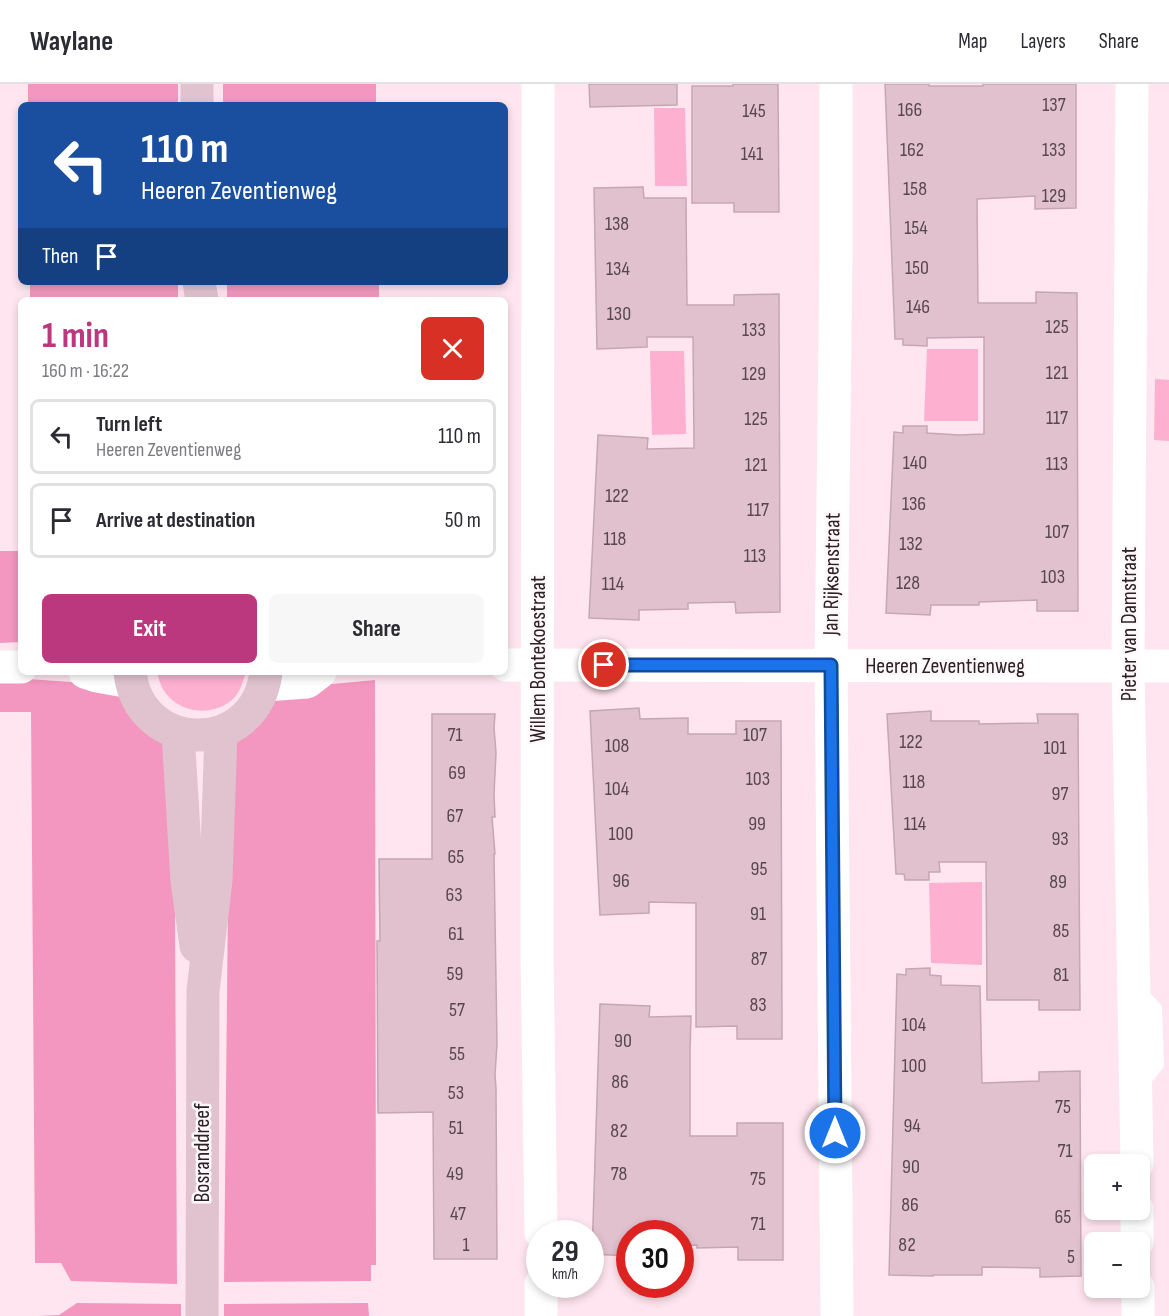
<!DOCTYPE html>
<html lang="en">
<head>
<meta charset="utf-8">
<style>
  body { margin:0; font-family:"Sofia Sans Condensed",sans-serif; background:#f7f7f7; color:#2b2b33; height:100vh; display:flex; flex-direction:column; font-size:22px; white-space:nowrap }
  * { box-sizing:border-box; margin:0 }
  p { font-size:20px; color:#7c7c81 }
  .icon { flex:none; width:33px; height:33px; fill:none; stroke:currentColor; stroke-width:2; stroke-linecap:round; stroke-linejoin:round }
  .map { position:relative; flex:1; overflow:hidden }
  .drawer { position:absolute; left:18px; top:213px; width:490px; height:378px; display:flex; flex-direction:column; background:#fff; border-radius:9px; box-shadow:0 3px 9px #0003 }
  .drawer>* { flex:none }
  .banner { position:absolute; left:18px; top:18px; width:490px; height:183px; border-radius:9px; box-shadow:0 3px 9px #0003; background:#1a4fa0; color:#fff; overflow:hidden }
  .controls { position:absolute; left:1084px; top:1070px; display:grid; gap:12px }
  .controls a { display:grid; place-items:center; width:66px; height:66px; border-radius:9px; background:#fff; box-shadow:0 3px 9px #0003; font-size:30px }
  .speed { position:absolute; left:526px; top:1136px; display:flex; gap:12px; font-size:30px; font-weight:700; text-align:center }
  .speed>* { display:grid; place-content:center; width:78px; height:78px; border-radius:50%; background:#fff; box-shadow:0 3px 9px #0003; line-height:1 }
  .speed small { font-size:15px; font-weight:400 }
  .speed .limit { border:9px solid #d22; background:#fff; color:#111 }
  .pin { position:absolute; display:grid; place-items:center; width:51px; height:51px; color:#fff; margin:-26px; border:3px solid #fff; border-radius:50%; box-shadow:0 2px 6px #0007 }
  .me { position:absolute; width:66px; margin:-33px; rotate:0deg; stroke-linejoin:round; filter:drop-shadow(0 0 4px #0008) }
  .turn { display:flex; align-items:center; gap:21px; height:126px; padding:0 24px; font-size:27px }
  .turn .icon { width:78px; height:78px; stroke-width:2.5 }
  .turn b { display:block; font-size:42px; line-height:51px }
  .then { display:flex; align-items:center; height:57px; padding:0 24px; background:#0003; gap:12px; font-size:22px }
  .round { display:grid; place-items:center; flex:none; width:63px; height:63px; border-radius:9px; background:#f7f7f7 }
  .overview { display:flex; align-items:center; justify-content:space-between; height:102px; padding:0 24px }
  h1 { font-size:36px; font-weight:700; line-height:45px; color:#bc387e }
  .cta { display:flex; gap:12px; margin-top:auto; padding:12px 24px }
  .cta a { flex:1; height:69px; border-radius:9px; background:#bc387e; color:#fff; font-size:24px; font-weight:700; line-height:69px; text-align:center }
  .cta a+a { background:#f7f7f7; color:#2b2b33 }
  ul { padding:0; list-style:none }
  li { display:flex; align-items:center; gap:18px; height:75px; margin:0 12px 9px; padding:0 12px; border:3px solid #e1e1e2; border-radius:9px }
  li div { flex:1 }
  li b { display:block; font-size:22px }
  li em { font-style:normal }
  header { display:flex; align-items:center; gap:36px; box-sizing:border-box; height:84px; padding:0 30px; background:#fff; border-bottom:2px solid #e1e1e2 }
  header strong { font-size:28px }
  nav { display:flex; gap:33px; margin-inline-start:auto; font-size:21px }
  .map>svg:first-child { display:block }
  .green { fill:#feb0d1 }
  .forest { fill:#f397c0 }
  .building { fill:#e0c1cd; stroke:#c5a7b3; stroke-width:1.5 }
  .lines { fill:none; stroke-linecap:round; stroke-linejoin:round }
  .service { stroke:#fff; stroke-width:16 }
  .minor { stroke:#fff; stroke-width:33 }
  .secondary { stroke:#e0c3cf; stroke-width:33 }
  .route-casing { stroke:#114b97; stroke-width:15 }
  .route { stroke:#1a73e8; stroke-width:10 }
  .labels { text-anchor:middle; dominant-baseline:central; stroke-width:5; stroke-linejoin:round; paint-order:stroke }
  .number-label { font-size:20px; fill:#58484e }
  .street-label { font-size:22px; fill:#2b2024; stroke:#fff8fa }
</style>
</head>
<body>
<header>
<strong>Waylane</strong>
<nav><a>Map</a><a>Layers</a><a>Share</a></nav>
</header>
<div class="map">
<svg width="1169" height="1232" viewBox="0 0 1169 1232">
  <rect width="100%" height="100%" fill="#ffe5ef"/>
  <g class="green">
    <polygon points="654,24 685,24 687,102 655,102"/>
    <polygon points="927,265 978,265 978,337 924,337"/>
    <polygon points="650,267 684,267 686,350 652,351"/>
    <polygon points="1155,295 1169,296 1169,357 1154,356"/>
    <path d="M 157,588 L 246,588 C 243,597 241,606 234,614 C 217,631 186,631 169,613 C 162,606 159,597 157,588 Z"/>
    <polygon points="982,798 982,881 931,879 929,799"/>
  </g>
  <g class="forest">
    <rect x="28" y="0" width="150" height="21"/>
    <rect x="223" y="0" width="153" height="21"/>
    <rect x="30" y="198" width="148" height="18"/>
    <rect x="227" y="198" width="152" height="18"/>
    <polygon points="0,467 21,467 21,558 0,559"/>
    <polygon points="0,593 85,599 118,607 158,649 170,673 175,831 177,1200 71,1197 61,1179 35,1179 31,628 0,628"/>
    <polygon points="375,596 376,1181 371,1181 371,1197 224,1198 228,819 236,659 257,632 276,614 311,602"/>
    <polygon points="77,1219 181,1220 181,1232 38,1232 59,1231"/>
    <polygon points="368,1219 369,1232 224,1232 224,1220"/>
  </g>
  <g class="building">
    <polygon points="589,0 677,0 677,21 590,23"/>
    <polygon points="733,0 778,0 779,128 734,128 734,119 692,119 692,2 733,2"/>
    <polygon points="885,0 929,0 929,2 983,2 983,0 1076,0 1076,124 1035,125 1035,112 977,115 978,219 1036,219 1036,208 1077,209 1078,527 1037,527 1037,516 979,518 979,521 931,521 930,531 886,529 894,348 903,349 903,342 927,342 927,349 959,351 984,350 984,253 927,254 927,262 903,261 903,255 895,255"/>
    <polygon points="643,103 644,114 686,114 687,221 734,221 734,211 779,210 780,528 736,529 735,518 688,519 688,525 639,526 639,536 589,534 598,351 648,354 647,365 694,364 693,253 647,253 647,263 597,265 594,104"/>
    <polygon points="639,624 640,635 688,634 688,650 736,650 736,637 781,637 782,955 737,955 737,942 696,943 696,819 649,818 649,829 600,831 590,627"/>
    <polygon points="931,627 931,637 979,637 979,640 1038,639 1037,630 1078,630 1080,926 1039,926 1039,916 987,916 986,778 939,778 940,788 929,788 929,796 905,796 904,790 896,790 887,630"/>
    <polygon points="432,630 495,630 494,644 496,669 494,710 495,733 492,733 495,770 494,770 497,960 495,991 496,1005 497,1175 434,1175 433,1028 378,1029 377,857 380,857 379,775 432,775"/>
    <polygon points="930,884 930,891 941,892 941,901 980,902 982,999 1039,997 1039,988 1080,987 1081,1192 1040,1193 1040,1184 982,1183 982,1191 933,1191 933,1192 889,1191 897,890 906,891 906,885"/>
    <polygon points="600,920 650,922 649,933 691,932 690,967 690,1052 737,1052 737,1039 783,1039 783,1176 738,1176 738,1163 697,1164 697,1161 681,1162 681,1149 630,1149 630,1172 592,1170"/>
  </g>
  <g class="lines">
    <polyline class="service" points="1136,906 1154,925 1156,980 1139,1001"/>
    <g class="minor">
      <polyline points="538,0 537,872 541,1149"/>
      <polyline points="836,0 836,167 831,581 837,1232"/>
      <polyline points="1132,0 1128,583 1137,1080"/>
      <polyline points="506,581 1169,582"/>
      <polyline points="0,583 21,583"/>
      <polyline points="85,588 97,592 131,598"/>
      <polyline points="265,601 307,598 320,588"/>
      <polyline points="1137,1125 1137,1158"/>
      <polyline points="541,1200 541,1232"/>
      <polyline points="1138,1203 1138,1232"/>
    </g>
    <g class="secondary">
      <polyline points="197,21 197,0"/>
      <polyline points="199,198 202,216"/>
      <path d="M 130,588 C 139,671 256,673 266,588"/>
      <polyline points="178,649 187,797 196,862"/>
      <polyline points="202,1232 203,907 216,796 221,648"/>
    </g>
  </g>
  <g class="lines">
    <g class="route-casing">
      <polyline id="route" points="604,581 831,581 835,1049"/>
    </g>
    <use href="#route" class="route"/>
  </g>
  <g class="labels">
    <g class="number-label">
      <text x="1054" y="21">137</text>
      <text x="910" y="26">166</text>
      <text x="754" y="27">145</text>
      <text x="912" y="66">162</text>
      <text x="1054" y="66">133</text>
      <text x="752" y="70">141</text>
      <text x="915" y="105">158</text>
      <text x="1054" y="112">129</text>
      <text x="617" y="140">138</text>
      <text x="916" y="144">154</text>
      <text x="917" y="184">150</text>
      <text x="618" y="185">134</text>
      <text x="918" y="223">146</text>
      <text x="619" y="230">130</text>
      <text x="1057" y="243">125</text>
      <text x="754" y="246">133</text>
      <text x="1057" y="289">121</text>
      <text x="754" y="290">129</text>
      <text x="1057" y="334">117</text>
      <text x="756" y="335">125</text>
      <text x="915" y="379">140</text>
      <text x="1057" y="380">113</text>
      <text x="756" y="381">121</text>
      <text x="617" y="412">122</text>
      <text x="914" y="420">136</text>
      <text x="758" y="426">117</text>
      <text x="1057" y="448">107</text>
      <text x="615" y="455">118</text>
      <text x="911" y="460">132</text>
      <text x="755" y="472">113</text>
      <text x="1053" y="493">103</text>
      <text x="908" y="499">128</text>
      <text x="613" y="500">114</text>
      <text x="455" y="651">71</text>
      <text x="755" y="651">107</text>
      <text x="911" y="658">122</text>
      <text x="617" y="662">108</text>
      <text x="1055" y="664">101</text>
      <text x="457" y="689">69</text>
      <text x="758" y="695">103</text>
      <text x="914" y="698">118</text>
      <text x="617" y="705">104</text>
      <text x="1060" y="710">97</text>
      <text x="455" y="732">67</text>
      <text x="757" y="740">99</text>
      <text x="915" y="740">114</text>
      <text x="621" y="750">100</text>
      <text x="1060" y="755">93</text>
      <text x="456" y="773">65</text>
      <text x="759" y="785">95</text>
      <text x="621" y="797">96</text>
      <text x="1058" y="798">89</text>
      <text x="454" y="811">63</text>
      <text x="758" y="830">91</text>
      <text x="1061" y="847">85</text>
      <text x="456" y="850">61</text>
      <text x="759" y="875">87</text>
      <text x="455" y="890">59</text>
      <text x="1061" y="891">81</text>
      <text x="758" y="921">83</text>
      <text x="457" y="926">57</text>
      <text x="914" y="941">104</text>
      <text x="623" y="957">90</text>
      <text x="457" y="970">55</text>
      <text x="914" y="982">100</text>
      <text x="620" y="998">86</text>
      <text x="456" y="1009">53</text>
      <text x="1063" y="1023">75</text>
      <text x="912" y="1042">94</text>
      <text x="456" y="1044">51</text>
      <text x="619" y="1047">82</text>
      <text x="1065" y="1067">71</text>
      <text x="911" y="1083">90</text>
      <text x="455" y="1090">49</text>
      <text x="619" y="1090">78</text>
      <text x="758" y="1095">75</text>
      <text x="910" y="1121">86</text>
      <text x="458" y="1130">47</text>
      <text x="1063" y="1133">65</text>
      <text x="758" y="1140">71</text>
      <text x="466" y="1161">1</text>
      <text x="907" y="1161">82</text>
      <text x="1071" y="1173">5</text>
    </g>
    <g class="street-label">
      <text transform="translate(832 490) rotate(-89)">Jan Rijksenstraat</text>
      <text transform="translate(1129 540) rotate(-90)">Pieter van Damstraat</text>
      <text transform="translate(538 575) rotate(-90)">Willem Bontekoestraat</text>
      <text x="945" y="582">Heeren Zeventienweg</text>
      <text transform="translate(202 1069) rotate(-90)">Bosranddreef</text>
    </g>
  </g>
</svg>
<div class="controls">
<a>+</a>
<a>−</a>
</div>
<div class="speed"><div>29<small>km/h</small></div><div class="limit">30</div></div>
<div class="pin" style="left:604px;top:581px;background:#d93025"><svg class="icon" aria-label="arrive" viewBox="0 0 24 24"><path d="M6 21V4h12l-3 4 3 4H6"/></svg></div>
<svg class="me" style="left:835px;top:1049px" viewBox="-20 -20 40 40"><circle r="17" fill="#1a73e8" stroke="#fff" stroke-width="3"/><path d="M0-11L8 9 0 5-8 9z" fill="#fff"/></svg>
<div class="banner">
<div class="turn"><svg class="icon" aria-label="left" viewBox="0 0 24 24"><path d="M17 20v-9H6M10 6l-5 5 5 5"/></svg><div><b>110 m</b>Heeren Zeventienweg</div></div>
<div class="then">Then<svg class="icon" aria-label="arrive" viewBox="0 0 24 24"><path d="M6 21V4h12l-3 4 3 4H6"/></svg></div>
</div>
<section class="drawer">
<div class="overview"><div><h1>1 min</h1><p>160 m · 16:22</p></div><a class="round" style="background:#d93025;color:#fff"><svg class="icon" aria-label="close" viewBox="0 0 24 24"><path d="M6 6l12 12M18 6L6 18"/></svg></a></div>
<ul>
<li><svg class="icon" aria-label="left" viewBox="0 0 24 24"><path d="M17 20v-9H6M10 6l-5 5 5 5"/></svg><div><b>Turn left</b><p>Heeren Zeventienweg</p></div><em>110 m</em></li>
<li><svg class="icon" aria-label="arrive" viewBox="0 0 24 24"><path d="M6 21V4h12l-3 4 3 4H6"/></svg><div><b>Arrive at destination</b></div><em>50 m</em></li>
</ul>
<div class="cta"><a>Exit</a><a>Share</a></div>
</section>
</div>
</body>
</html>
